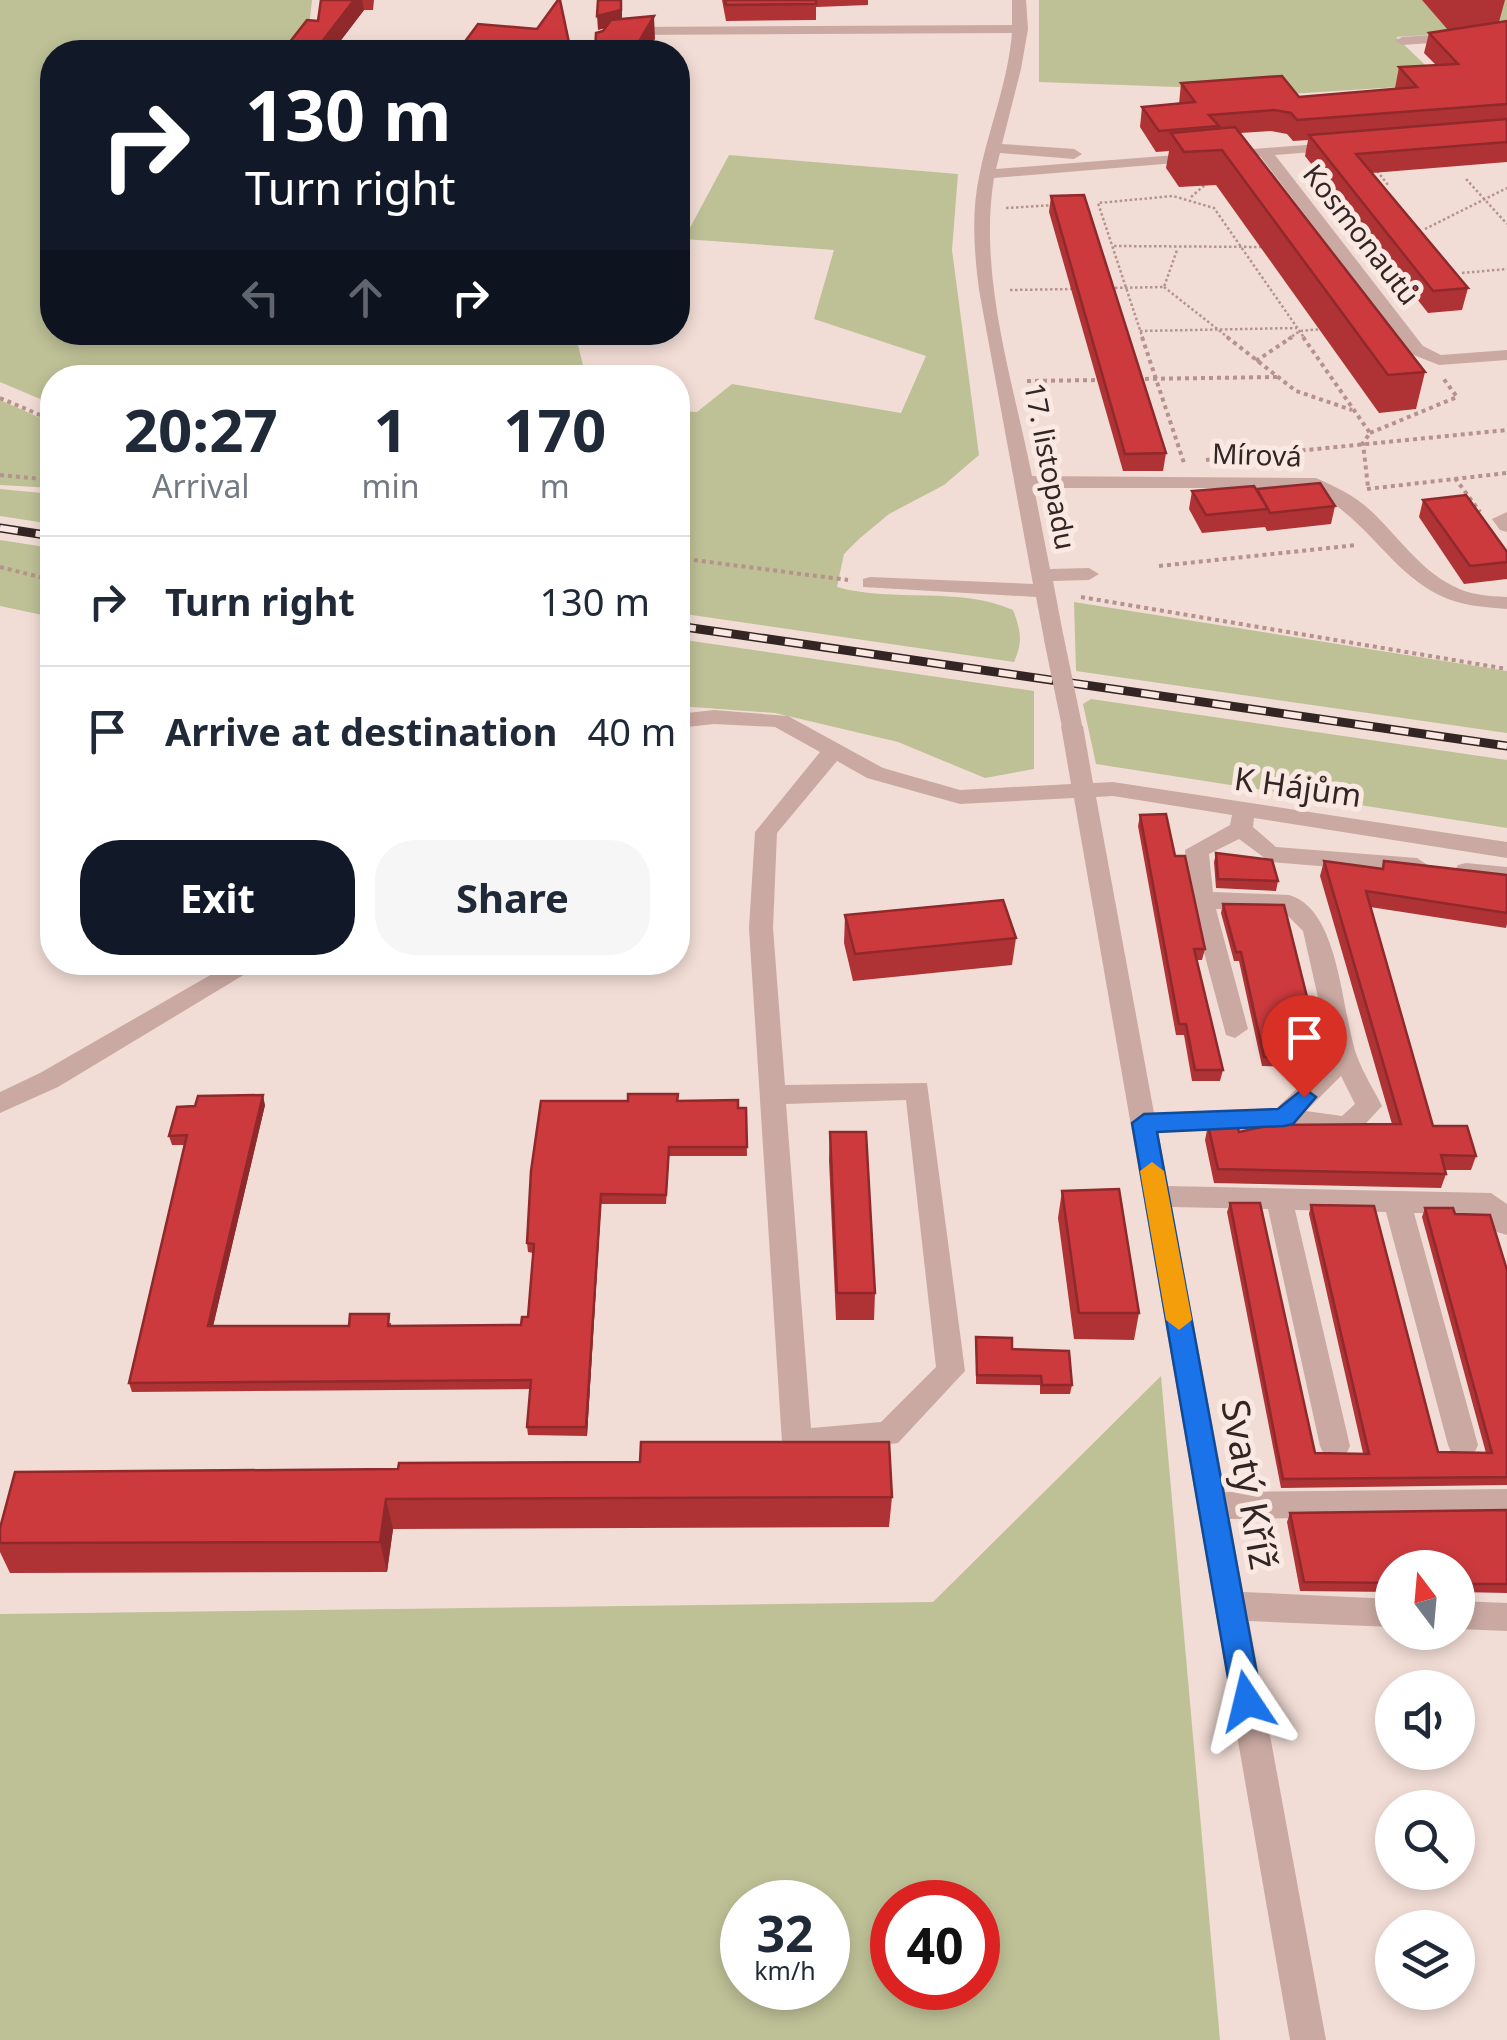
<!DOCTYPE html>
<html lang="en">
<head>
<meta charset="utf-8">
<style>
  body { margin:0; font-family:"Noto Sans",sans-serif; background:#f6f6f7; color:#1f2937; height:100vh; display:flex; flex-direction:column; font-size:38px; white-space:nowrap }
  * { box-sizing:border-box; margin:0 }
  p { font-size:32px; color:#747a83 }
  .icon { flex:none; width:55px; height:55px; fill:none; stroke:currentColor; stroke-width:2; stroke-linecap:round; stroke-linejoin:round }
  .map { position:relative; flex:1; overflow:hidden }
  .side { position:absolute; left:40px; top:365px; width:650px; height:610px; display:flex; flex-direction:column; background:#fff; border-radius:40px; box-shadow:0 5px 15px #0003 }
  .side>* { flex:none }
  .guide { position:absolute; left:40px; top:40px; width:650px; height:305px; border-radius:40px; box-shadow:0 5px 15px #0003; background:#111827; color:#fff; overflow:hidden }
  .needle { width:65px; rotate:344deg }
  .buttons { position:absolute; left:1375px; top:1550px; display:grid; gap:20px }
  .buttons a { display:grid; place-items:center; width:100px; height:100px; border-radius:50%; background:#fff; box-shadow:0 5px 15px #0003; font-size:50px }
  .speed { position:absolute; left:720px; top:1880px; display:flex; gap:20px; font-size:50px; font-weight:700; text-align:center }
  .speed>* { display:grid; place-content:center; width:130px; height:130px; border-radius:50%; background:#fff; box-shadow:0 5px 15px #0003; line-height:1 }
  .speed small { font-size:25px; font-weight:400 }
  .speed .limit { border:15px solid #d22; background:#fff; color:#111 }
  .pin { position:absolute; display:grid; place-items:center; width:85px; height:85px; color:#fff; margin:-102px -42px; border-radius:50% 50% 50% 0; rotate:-45deg; box-shadow:0 0 10px #0007 }
  .pin .icon { rotate:45deg }
  .me { position:absolute; width:110px; margin:-55px; rotate:350deg; stroke-linejoin:round; filter:drop-shadow(0 0 8px #0008) }
  .turn { display:flex; align-items:center; gap:35px; height:210px; padding:0 40px; font-size:45px }
  .turn .icon { width:130px; height:130px; stroke-width:2.5 }
  .turn b { display:block; font-size:70px; line-height:85px }
  .lanes { display:flex; align-items:center; height:95px; padding:0 40px; background:#0003; justify-content:center; gap:50px; direction:ltr }
  .lanes .off { opacity:.35 }
  .eta { display:flex; justify-content:space-evenly; align-items:center; height:170px; text-align:center }
  .eta b { font-size:60px; font-weight:700; line-height:70px }
  .action { display:flex; gap:20px; margin-top:auto; padding:20px 40px }
  .action a { flex:1; height:115px; border-radius:40px; background:#111827; color:#fff; font-size:40px; font-weight:700; line-height:115px; text-align:center }
  .action a+a { background:#f6f6f7; color:#1f2937 }
  ul { padding:0; list-style:none }
  li { display:flex; align-items:center; gap:30px; height:130px; padding:0 40px; border-top:2px solid #e0e1e3 }
  li div { flex:1 }
  li b { display:block; font-size:38px }
  li em { font-style:normal }
  .map>svg:first-child { display:block }
  .green { fill:#bec196; fill-rule:evenodd }
  .lines { fill:none; stroke-linecap:round; stroke-linejoin:round }
  .path-far1 { stroke:#b5938c; stroke-width:2.5; stroke-dasharray:2.5 2.5; stroke-linecap:butt }
  .path { stroke:#b5938c; stroke-width:4; stroke-dasharray:4 4; stroke-linecap:butt }
  .minor { fill:#caa9a2; fill-rule:evenodd }
  .rail-casing { stroke:#342525; stroke-width:9 }
  .rail { stroke:#fae8e2; stroke-width:6; stroke-dasharray:18; stroke-linecap:butt }
  .minor-bridge { stroke:#caa9a2; stroke-width:20 }
  .wall { fill:#af3235 }
  .shaded-wall { fill:#8f292b }
  .building { fill:#cc3a3e; stroke:#8f292b; stroke-width:2.5 }
  .route { fill:#1a73e8; stroke:#114b97; stroke-width:2.5 }
  .slow { fill:#f59e0b }
  .labels { text-anchor:middle; dominant-baseline:central; stroke-width:10; stroke-linejoin:round; paint-order:stroke }
  .far-street-label { font-size:28px; fill:#342525; stroke:#fae8e2 }
  .street-label { font-size:32px; fill:#342525; stroke:#fae8e2 }
  .near-street-label { font-size:38px; fill:#342525; stroke:#fae8e2 }
</style>
</head>
<body>
<div class="map">
<svg width="1507" height="2040" viewBox="0 0 1507 2040">
  <rect width="100%" height="100%" fill="#f2ddd6"/>
  <g class="green">
    <polygon points="0,0 312,0 309,28 292,52 52,52 52,332 575,333 586,377 52,378 52,404 0,382"/>
    <polygon points="1039,0 1507,0 1507,30 1396,37 1445,84 1214,99 1205,88 1039,82"/>
    <path d="M 729,155 L 958,174 L 952,250 L 979,455 L 944,485 L 889,514 L 859,539 L 844,554 L 837,587 C 894,603 959,586 1013,610 C 1021,631 1023,642 1014,662 L 678,613 L 678,411 L 697,412 L 732,384 L 901,413 L 926,356 L 814,319 L 834,250 L 684,239 Z"/>
    <polygon points="0,400 52,423 52,488 0,485"/>
    <polygon points="0,489 52,494 52,524 0,516"/>
    <polygon points="0,540 52,548 52,617 0,606"/>
    <polygon points="1074,602 1507,671 1507,733 1076,671"/>
    <polygon points="678,639 1034,691 1034,769 985,778 898,742 775,713 678,706"/>
    <polygon points="1091,699 1507,760 1507,828 1096,764 1083,704"/>
    <path d="M 1161,1376 L 1220,2040 L 0,2040 L 0,1614 L 933,1602 ZM 742,1902 L 828,1902 L 828,1988 L 742,1988 ZM 978,1902 L 978,1988 L 892,1988 L 892,1902 Z"/>
  </g>
  <g class="lines">
    <g class="path-far1">
      <polyline points="1374,167 1388,185"/>
      <polyline points="1466,179 1507,224"/>
      <polyline points="1191,197 1207,183"/>
      <polyline points="1006,208 1055,205"/>
      <polyline points="1425,229 1507,188"/>
      <polyline points="1114,246 1266,247"/>
      <polyline points="1462,273 1507,269"/>
      <polyline points="1164,287 1230,339"/>
      <polyline points="1110,288 1164,287 1177,250"/>
      <polyline points="1010,290 1074,289"/>
      <polyline points="1140,331 1297,328"/>
      <polyline points="1143,339 1098,203 1173,196 1214,208 1305,339"/>
      <polyline points="1288,339 1300,331 1323,329"/>
    </g>
    <g class="path">
      <polyline points="1142,337 1184,463"/>
      <polyline points="1227,337 1296,391 1352,410"/>
      <polyline points="1303,337 1370,433 1363,443 1368,487"/>
      <polyline points="1256,361 1292,337"/>
      <polyline points="1137,379 1277,377"/>
      <polyline points="1027,381 1101,380"/>
      <polyline points="0,398 52,420"/>
      <polyline points="1370,433 1457,397 1443,378"/>
      <polyline points="1206,460 1507,430"/>
      <polyline points="0,475 52,480"/>
      <polyline points="1455,478 1480,512"/>
      <polyline points="1367,489 1507,473"/>
      <polyline points="678,558 848,580"/>
      <polyline points="1159,566 1357,545"/>
      <polyline points="0,567 52,580"/>
      <polyline points="1081,597 1507,669"/>
    </g>
    <g class="minor">
      <path d="M 1012,0 L 1026,0 L 1028,29 L 1021,69 L 1002,144 L 1074,149 L 1082,154 L 1074,159 L 1000,153 L 996,169 L 1343,142 L 1343,148 L 1338,150 L 1275,155 L 1423,346 L 1441,355 L 1507,350 L 1507,360 L 1439,365 L 1411,354 L 1260,156 L 994,178 C 978,276 1013,381 1032,476 L 1316,478 C 1336,487 1354,495 1370,510 C 1397,535 1419,569 1453,586 C 1470,595 1488,596 1507,597 L 1507,609 C 1483,607 1461,606 1439,595 C 1387,569 1365,514 1306,488 L 1034,488 L 1050,569 L 1089,568 L 1099,574 L 1089,580 L 1053,581 L 1064,639 L 1054,645 L 1044,639 L 1036,597 L 863,587 L 863,579 L 870,577 L 1033,584 L 979,290 C 974,251 971,211 980,172 C 990,125 1008,81 1012,33 L 624,35 L 610,39 L 601,52 L 587,52 L 600,33 L 624,27 L 1012,25 Z"/>
      <polygon points="1507,30 1507,38 1402,45 1395,41 1402,37"/>
      <polygon points="1507,512 1507,532 1500,530 1492,519"/>
      <path d="M 714,710 L 788,716 L 883,768 L 960,790 L 1071,784 L 1061,726 L 1072,719 L 1083,726 L 1093,783 L 1113,782 L 1507,842 L 1507,858 L 1254,818 L 1253,827 L 1276,847 L 1417,858 L 1429,866 L 1417,874 L 1270,862 L 1239,839 L 1209,854 L 1213,892 L 1289,895 C 1341,910 1341,1013 1357,1056 C 1363,1073 1374,1090 1382,1106 L 1356,1134 L 1347,1137 L 1284,1128 L 1158,1132 L 1168,1186 L 1491,1193 L 1507,1204 L 1507,1235 L 1497,1232 L 1484,1214 L 1414,1213 L 1478,1445 L 1474,1454 L 1463,1458 L 1452,1454 L 1448,1445 L 1386,1212 L 1295,1210 L 1350,1446 L 1346,1455 L 1335,1459 L 1324,1455 L 1320,1446 L 1268,1209 L 1172,1207 L 1225,1492 L 1507,1489 L 1507,1515 L 1230,1519 L 1243,1592 L 1392,1599 L 1392,1627 L 1249,1621 L 1326,2040 L 1290,2040 L 1074,798 L 960,804 L 867,778 L 837,761 L 777,833 L 773,928 L 785,1085 L 927,1083 L 965,1371 L 898,1443 L 797,1455 L 786,1451 L 782,1442 L 749,928 L 755,832 L 820,752 L 775,727 L 714,724 L 678,728 L 678,714 ZM 1113,796 L 1232,815 L 1230,825 L 1185,850 L 1190,900 L 1226,1035 L 1235,1038 L 1248,1029 L 1216,909 L 1283,911 L 1303,931 L 1331,1055 L 1277,1108 L 1154,1113 L 1096,797 ZM 1341,1076 L 1355,1104 L 1342,1116 L 1306,1111 ZM 906,1100 L 936,1367 L 881,1422 L 811,1428 L 786,1104 Z"/>
      <polygon points="1466,863 1507,867 1507,883 1458,877 1454,871 1458,865"/>
      <polygon points="233,962 265,962 58,1087 0,1113 0,1092 40,1073"/>
      <polygon points="1458,1601 1507,1603 1507,1631 1458,1629"/>
    </g>
    <g class="rail-casing">
      <g id="rail">
        <polyline points="0,528 52,536"/>
        <polyline points="678,626 1507,746"/>
      </g>
    </g>
    <use href="#rail" class="rail"/>
    <polyline class="minor-bridge" points="1054,639 1072,726"/>
  </g>
  <g class="wall">
    <polygon points="321,0 374,0 373,10 364,10 332,52 287,52 286,47 318,21"/>
    <polygon points="722,0 868,0 868,5 816,7 816,20 726,21"/>
    <polygon points="1422,0 1505,0 1499,22 1507,21 1507,162 1372,173 1468,288 1462,310 1428,313 1305,156 1308,140 1293,141 1287,134 1271,131 1240,133 1425,372 1416,409 1379,413 1216,185 1179,187 1166,168 1169,151 1156,152 1140,127 1142,107 1179,104 1181,83 1299,97 1396,89 1395,88 1399,67 1436,65 1424,53 1429,33 1448,30"/>
    <polygon points="1051,196 1166,453 1163,471 1123,471 1049,212"/>
    <polygon points="1256,489 1335,506 1331,524 1267,531 1265,527 1202,533 1189,509 1192,491"/>
    <polygon points="1423,500 1507,552 1507,579 1464,584 1419,517"/>
    <polygon points="1140,815 1175,856 1205,949 1202,960 1196,960 1223,1070 1220,1081 1192,1081 1184,1035 1176,1035 1138,826"/>
    <polygon points="1216,853 1278,881 1276,891 1216,888 1214,862"/>
    <polygon points="1324,861 1382,869 1384,861 1507,875 1507,924 1506,928 1370,907 1433,1126 1476,1156 1471,1170 1445,1170 1446,1174 1441,1188 1214,1183 1205,1140 1208,1125 1239,1132 1392,1124 1320,876"/>
    <polygon points="1223,904 1321,1053 1318,1062 1314,1067 1262,1066 1239,961 1234,961 1221,913"/>
    <polygon points="845,915 1016,938 1012,965 853,981 844,943"/>
    <polygon points="677,1101 746,1108 747,1156 669,1156 666,1204 601,1204 587,1436 528,1435 527,1427 530,1389 132,1392 129,1383 185,1145 172,1145 169,1136 265,1105 213,1326 349,1326 391,1323 391,1326 521,1325 528,1317 533,1253 528,1252 527,1243"/>
    <polygon points="830,1132 875,1293 874,1320 836,1320 829,1160"/>
    <polygon points="1062,1191 1139,1313 1134,1340 1074,1339 1058,1218"/>
    <polygon points="1230,1203 1315,1453 1363,1453 1309,1214 1311,1205 1438,1452 1486,1453 1422,1217 1425,1208 1455,1214 1507,1270 1507,1485 1281,1488 1227,1212"/>
    <polygon points="976,1337 1012,1349 1072,1385 1070,1394 1040,1394 1040,1385 976,1384"/>
    <polygon points="15,1472 892,1497 889,1527 393,1529 387,1572 10,1573 0,1552 0,1528"/>
    <polygon points="1507,1510 1507,1593 1458,1592 1458,1568 1392,1568 1392,1592 1300,1591 1287,1522 1290,1513"/>
  </g>
  <g class="shaded-wall">
    <polygon points="354,0 362,0 364,10 332,52 314,52"/>
    <polygon points="622,0 622,24 598,30 597,16"/>
    <polygon points="654,16 655,39 647,52 633,52"/>
    <polygon points="263,1095 265,1105 211,1335 208,1326"/>
    <polygon points="601,1194 601,1204 587,1436 586,1427"/>
    <polygon points="386,1499 393,1529 387,1572 380,1542"/>
  </g>
  <g class="building">
    <polygon points="321,0 354,0 314,52 314,49 286,47 307,20 318,21"/>
    <polygon points="558,0 560,0 571,52 405,52 409,47 458,51 478,24 537,29"/>
    <polygon points="598,0 621,0 621,10 597,16"/>
    <polygon points="725,0 816,0 816,4 726,5"/>
    <polygon points="654,16 633,52 595,52 596,33 603,31 611,20"/>
    <polygon points="1507,21 1507,104 1297,120 1291,113 1274,110 1209,115 1219,126 1159,131 1142,107 1195,102 1181,83 1266,77 1282,76 1299,97 1417,87 1399,67 1458,64 1429,33"/>
    <polygon points="1507,119 1507,142 1356,154 1468,288 1433,291 1309,135"/>
    <polygon points="1235,127 1425,372 1388,375 1222,150 1184,152 1171,133"/>
    <polygon points="1084,195 1166,453 1125,454 1051,196"/>
    <polygon points="1320,483 1335,506 1270,513 1257,489"/>
    <polygon points="1254,486 1268,509 1206,515 1192,491"/>
    <polygon points="1466,495 1507,552 1507,562 1470,566 1423,500"/>
    <polygon points="1166,814 1175,856 1185,856 1205,949 1194,949 1223,1070 1195,1070 1186,1024 1179,1024 1140,815"/>
    <polygon points="1216,853 1272,860 1278,881 1218,879"/>
    <polygon points="1324,861 1383,869 1384,861 1507,875 1507,913 1366,891 1433,1126 1467,1126 1476,1156 1441,1155 1446,1174 1218,1169 1208,1125 1237,1124 1239,1132 1271,1125 1401,1124"/>
    <polygon points="1003,900 1016,938 855,954 845,915"/>
    <polygon points="1223,904 1284,905 1321,1053 1317,1057 1264,1057 1241,952 1236,952"/>
    <polygon points="628,1094 678,1094 677,1101 738,1100 738,1108 746,1108 747,1147 669,1147 666,1195 601,1194 586,1427 527,1427 531,1380 129,1383 187,1135 169,1136 177,1107 195,1106 198,1096 263,1095 208,1326 349,1326 350,1314 389,1314 388,1326 521,1325 522,1317 528,1317 534,1244 527,1243 531,1171 541,1101 628,1101"/>
    <polygon points="830,1132 866,1132 875,1293 837,1293"/>
    <polygon points="1119,1189 1139,1313 1079,1313 1062,1191"/>
    <polygon points="1230,1203 1260,1203 1315,1453 1369,1454 1311,1205 1374,1206 1438,1452 1492,1453 1425,1208 1453,1208 1455,1214 1490,1215 1507,1270 1507,1477 1283,1479"/>
    <polygon points="976,1337 1012,1338 1012,1349 1069,1351 1072,1385 1042,1385 1041,1376 977,1375"/>
    <polygon points="641,1442 889,1442 892,1497 386,1499 380,1542 0,1543 0,1528 15,1472 398,1469 399,1463 640,1462"/>
    <polygon points="1507,1510 1507,1584 1458,1584 1458,1568 1392,1568 1392,1583 1304,1582 1290,1513"/>
  </g>
  <polygon class="route" points="1304,1088 1316,1097 1293,1124 1284,1126 1157,1132 1262,1701 1258,1711 1247,1715 1236,1711 1232,1701 1132,1123 1144,1114 1278,1109"/>
  <polygon class="slow" points="1152,1162 1164,1171 1192,1320 1179,1330 1166,1320 1140,1171"/>
  <g class="labels">
    <g class="far-street-label">
      <text transform="translate(1362 234) rotate(52)">Kosmonautů</text>
      <text transform="translate(1257 454) rotate(2)">Mírová</text>
      <text transform="translate(1051 466) rotate(79)">17. listopadu</text>
    </g>
    <g class="street-label">
      <text transform="translate(1298 786) rotate(8)">K Hájům</text>
    </g>
    <g class="near-street-label">
      <text transform="translate(1251 1484) rotate(80)">Svatý Kříž</text>
    </g>
  </g>
</svg>
<div class="buttons">
<a><svg class="needle" viewBox="-14 -14 28 28"><path d="M0-13l5 13h-10z" fill="#e53935"/><path d="M0 13l5-13h-10z" fill="#747a83"/></svg></a>
<a><svg class="icon" aria-label="sound" viewBox="0 0 24 24"><path d="M4 9h4l5-4v14l-5-4H4zM17 9q2 3 0 6"/></svg></a>
<a><svg class="icon" aria-label="search" viewBox="0 0 24 24"><circle cx="10" cy="10" r="6"/><path d="M15 15l6 6"/></svg></a>
<a><svg class="icon" aria-label="layers" viewBox="0 0 24 24"><path d="M12 4l9 5-9 5-9-5zM3 14l9 5 9-5"/></svg></a>
</div>
<div class="speed"><div>32<small>km/h</small></div><div class="limit">40</div></div>
<div class="pin" style="left:1304px;top:1097px;background:#d93025"><svg class="icon" aria-label="arrive" viewBox="0 0 24 24"><path d="M6 21V4h12l-3 4 3 4H6"/></svg></div>
<svg class="me" style="left:1247px;top:1701px" viewBox="-20 -20 40 40"><path d="M0-17L14 15 0 8-14 15z" fill="#1a73e8" stroke="#fff" stroke-width="4"/></svg>
<div class="guide">
<div class="turn"><svg class="icon" aria-label="right" viewBox="0 0 24 24"><path d="M7 20v-9h11M14 6l5 5-5 5"/></svg><div><b>130 m</b>Turn right</div></div>
<div class="lanes"><svg class="icon off" aria-label="left" viewBox="0 0 24 24"><path d="M17 20v-9H6M10 6l-5 5 5 5"/></svg><svg class="icon off" aria-label="ahead" viewBox="0 0 24 24"><path d="M12 20V5M6 11l6-6 6 6"/></svg><svg class="icon" aria-label="right" viewBox="0 0 24 24"><path d="M7 20v-9h11M14 6l5 5-5 5"/></svg></div>
</div>
<section class="side">
<div class="eta">
<div><b>20:27</b><p>Arrival</p></div>
<div><b>1</b><p>min</p></div>
<div><b>170</b><p>m</p></div>
</div>
<ul>
<li><svg class="icon" aria-label="right" viewBox="0 0 24 24"><path d="M7 20v-9h11M14 6l5 5-5 5"/></svg><div><b>Turn right</b></div><em>130 m</em></li>
<li><svg class="icon" aria-label="arrive" viewBox="0 0 24 24"><path d="M6 21V4h12l-3 4 3 4H6"/></svg><div><b>Arrive at destination</b></div><em>40 m</em></li>
</ul>
<div class="action"><a>Exit</a><a>Share</a></div>
</section>
</div>
</body>
</html>
